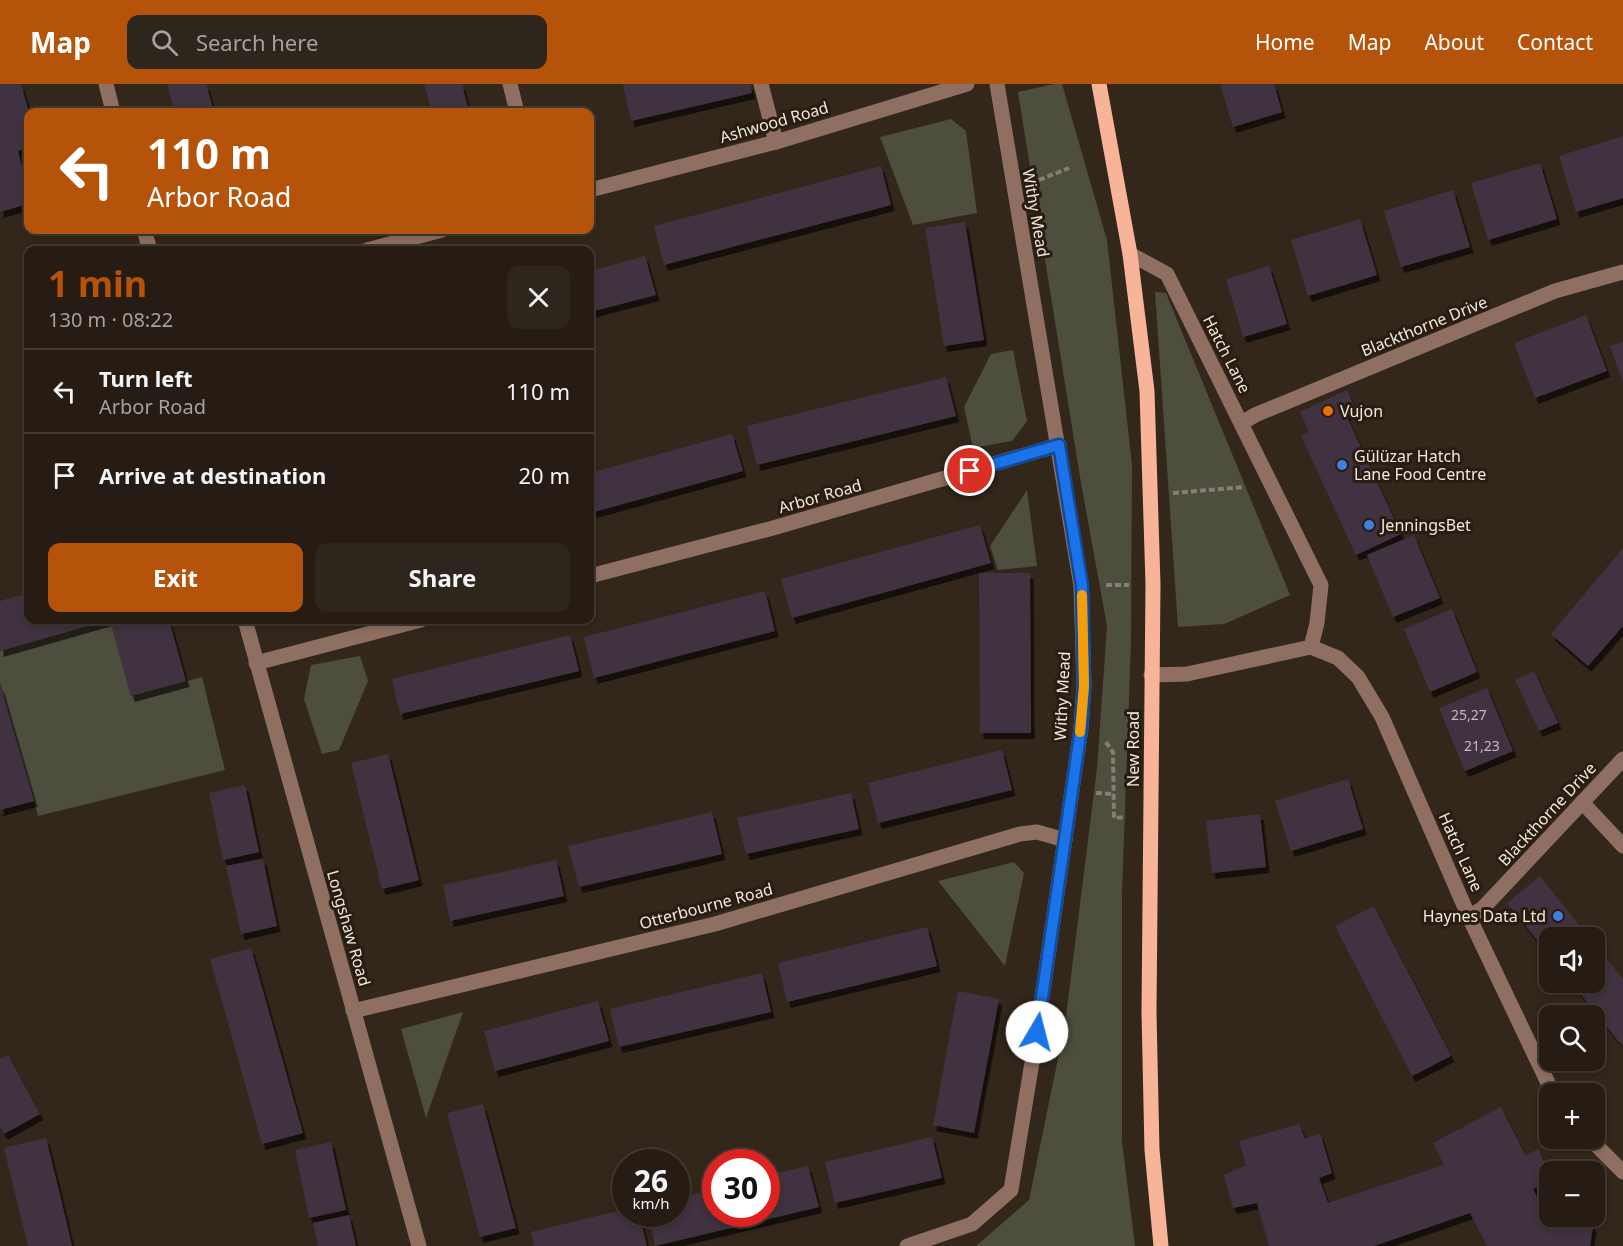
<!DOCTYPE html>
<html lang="en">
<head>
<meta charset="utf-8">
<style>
  body { margin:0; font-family:"Noto Sans",sans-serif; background:#2e251d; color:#f1f3f6; height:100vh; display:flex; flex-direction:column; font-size:22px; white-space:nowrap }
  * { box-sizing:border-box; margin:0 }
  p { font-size:20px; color:#a4a1a0 }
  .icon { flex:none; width:33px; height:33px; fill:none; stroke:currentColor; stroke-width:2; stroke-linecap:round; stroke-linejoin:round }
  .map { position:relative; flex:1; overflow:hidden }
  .drawer { position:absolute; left:24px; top:162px; width:570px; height:378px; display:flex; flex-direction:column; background:#261c14; border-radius:12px; box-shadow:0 3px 9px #0003,0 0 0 2px #423a34 }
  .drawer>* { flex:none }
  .hud { position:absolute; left:24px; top:24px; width:570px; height:126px; border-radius:12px; box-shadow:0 3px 9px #0003,0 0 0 2px #423a34; background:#b45309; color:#fff; overflow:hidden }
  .buttons { position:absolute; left:1539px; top:843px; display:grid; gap:12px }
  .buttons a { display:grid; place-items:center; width:66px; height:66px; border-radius:12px; background:#261c14; box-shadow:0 3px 9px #0003,0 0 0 2px #423a34; font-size:30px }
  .speed { position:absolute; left:612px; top:1065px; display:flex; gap:12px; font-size:30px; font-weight:700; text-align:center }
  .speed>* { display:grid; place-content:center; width:78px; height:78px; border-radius:50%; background:#261c14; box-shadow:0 3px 9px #0003,0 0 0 2px #423a34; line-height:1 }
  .speed small { font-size:15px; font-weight:400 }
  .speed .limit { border:9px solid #d22; background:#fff; color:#111 }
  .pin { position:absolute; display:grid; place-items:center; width:51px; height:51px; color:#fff; margin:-26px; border:3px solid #fff; border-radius:50%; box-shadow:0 2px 6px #0007 }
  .me { position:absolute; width:66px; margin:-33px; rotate:8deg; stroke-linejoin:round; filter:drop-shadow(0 0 4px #0008) }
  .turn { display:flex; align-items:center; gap:21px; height:126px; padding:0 24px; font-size:27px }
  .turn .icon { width:78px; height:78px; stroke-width:2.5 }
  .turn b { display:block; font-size:42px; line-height:51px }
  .round { display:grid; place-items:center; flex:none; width:63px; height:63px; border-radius:12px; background:#2e251d }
  .overview { display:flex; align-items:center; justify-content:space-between; height:102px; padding:0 24px }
  h1 { font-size:36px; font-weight:700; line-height:45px; color:#b45309 }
  .action { display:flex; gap:12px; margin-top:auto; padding:12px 24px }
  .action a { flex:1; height:69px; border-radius:12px; background:#b45309; color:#fff; font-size:24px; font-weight:700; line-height:69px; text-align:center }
  .action a+a { background:#2e251d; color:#f1f3f6 }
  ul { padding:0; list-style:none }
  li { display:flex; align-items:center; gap:18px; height:84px; padding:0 24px; border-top:2px solid #423a34 }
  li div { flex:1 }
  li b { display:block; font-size:22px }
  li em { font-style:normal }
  header { display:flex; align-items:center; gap:36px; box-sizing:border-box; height:84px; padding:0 30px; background:#b45309; color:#fff }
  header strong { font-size:28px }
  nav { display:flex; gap:33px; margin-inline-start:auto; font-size:21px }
  .search { width:420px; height:54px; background:#2e251d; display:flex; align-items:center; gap:15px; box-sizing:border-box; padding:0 21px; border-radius:12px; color:#a4a1a0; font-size:22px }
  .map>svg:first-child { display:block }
  .green { fill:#4d4e3d }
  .building { fill:#413340; filter:url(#shadow) }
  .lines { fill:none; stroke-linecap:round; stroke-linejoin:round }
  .path { stroke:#887d73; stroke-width:4; stroke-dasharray:6 3; stroke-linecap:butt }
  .minor { stroke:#8f6f61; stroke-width:15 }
  .major { stroke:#f7b499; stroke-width:15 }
  .route-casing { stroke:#114b97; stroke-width:15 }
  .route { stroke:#1a73e8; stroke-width:10 }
  .slow { stroke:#f59e0b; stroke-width:10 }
  .food-dot { fill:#e8710a; stroke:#291c11; stroke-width:2 }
  .shop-dot { fill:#3f7fe0; stroke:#291c11; stroke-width:2 }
  .labels { text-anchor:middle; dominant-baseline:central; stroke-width:6; stroke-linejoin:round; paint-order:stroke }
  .number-label { font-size:14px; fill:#c5bbb8 }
  .street-label { font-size:16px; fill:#f1e8e0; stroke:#291c11 }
  .poi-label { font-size:16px; fill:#f1e8e0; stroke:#291c11; text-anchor:start }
</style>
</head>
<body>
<header>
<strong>Map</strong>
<div class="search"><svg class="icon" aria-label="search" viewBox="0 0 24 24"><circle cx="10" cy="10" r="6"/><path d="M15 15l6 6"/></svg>Search here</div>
<nav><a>Home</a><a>Map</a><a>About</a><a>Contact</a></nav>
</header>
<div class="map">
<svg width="1623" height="1162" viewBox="0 0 1623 1162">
  <defs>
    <filter id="shadow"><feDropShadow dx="3.5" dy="6" stdDeviation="0" flood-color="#0009"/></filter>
  </defs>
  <rect width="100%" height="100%" fill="#33261a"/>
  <g class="green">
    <polygon points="1054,0 1062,0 1107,156 1132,381 1131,559 1122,809 1122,1057 1135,1162 976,1162 1029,1116 1065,940 1097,684 1107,542 1081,399 1018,8"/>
    <polygon points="951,35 966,47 977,129 913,141 880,53"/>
    <polygon points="1155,208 1166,209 1290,511 1224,540 1178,543"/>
    <polygon points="1013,266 1027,337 1012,357 973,364 964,323 991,270"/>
    <polygon points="1027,406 1037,482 998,486 990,462"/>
    <polygon points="110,536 131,612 202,593 225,686 38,732 0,598 0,567"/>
    <polygon points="360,572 368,597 339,666 322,670 304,615 311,581"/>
    <polygon points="1014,778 1024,789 1005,882 938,797"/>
    <polygon points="463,928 426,1034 401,945"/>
  </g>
  <g class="building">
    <polygon points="0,0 21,0 29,28 28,64 18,67 28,105 28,120 0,128"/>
    <polygon points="167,0 206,0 214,28 175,28"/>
    <polygon points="424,0 462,0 469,28 432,28"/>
    <polygon points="623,0 750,0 752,9 631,37"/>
    <polygon points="1220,0 1274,0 1282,28 1233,43"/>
    <polygon points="1623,52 1623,114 1576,128 1559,72"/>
    <polygon points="1540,79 1557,135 1488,156 1471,99"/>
    <polygon points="881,82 891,121 664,181 654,142"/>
    <polygon points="1453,106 1470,163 1401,183 1384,127"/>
    <polygon points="1360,135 1377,191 1308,212 1291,156"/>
    <polygon points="965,138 984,256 944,262 925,144"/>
    <polygon points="645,172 656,211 590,228 590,187"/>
    <polygon points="1269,182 1287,240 1243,253 1226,195"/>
    <polygon points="1586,231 1607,287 1535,314 1514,259"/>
    <polygon points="1623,258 1623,298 1610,262"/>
    <polygon points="946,293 956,332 757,381 747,342"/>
    <polygon points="1347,306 1356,326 1346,331 1401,450 1356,471 1301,352 1309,348 1300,328"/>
    <polygon points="732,350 743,387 590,429 590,389"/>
    <polygon points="980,441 991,479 792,534 781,495"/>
    <polygon points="1414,451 1440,514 1393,533 1367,471"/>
    <polygon points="1623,464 1623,542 1588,582 1551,550"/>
    <polygon points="979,489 1030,489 1031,649 980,649"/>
    <polygon points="765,507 775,547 594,594 584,553"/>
    <polygon points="28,509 28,536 109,536 0,567 0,517"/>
    <polygon points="1452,525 1477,588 1430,608 1404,545"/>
    <polygon points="110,536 169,536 186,597 131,612"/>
    <polygon points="570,551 579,587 400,630 392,595"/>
    <polygon points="1534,587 1558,639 1539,647 1515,596"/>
    <polygon points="0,600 34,717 0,726"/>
    <polygon points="1487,604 1513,667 1465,687 1439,624"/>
    <polygon points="1002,666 1012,706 878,739 868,699"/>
    <polygon points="388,670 419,796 382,805 351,679"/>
    <polygon points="1348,695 1363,745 1291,767 1275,717"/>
    <polygon points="245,701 259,768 223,776 209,709"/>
    <polygon points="851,709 859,745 746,770 737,734"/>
    <polygon points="712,728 722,770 579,803 568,762"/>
    <polygon points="1260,730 1266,783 1212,789 1206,737"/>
    <polygon points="263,775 277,842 241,850 226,782"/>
    <polygon points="556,776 564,812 450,837 443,801"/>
    <polygon points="1540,792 1589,854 1550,854 1550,872 1507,819"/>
    <polygon points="1374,822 1451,972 1412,992 1335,842"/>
    <polygon points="927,843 937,882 787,918 778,879"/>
    <polygon points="1594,860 1623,895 1623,963 1571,898 1594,898"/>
    <polygon points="251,864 303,1049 262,1060 210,875"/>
    <polygon points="762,889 771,928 619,963 610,925"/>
    <polygon points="958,907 999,915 974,1049 933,1041"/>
    <polygon points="598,917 609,957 495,987 484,947"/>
    <polygon points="8,971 40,1030 4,1050 0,1043 0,975"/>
    <polygon points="483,1020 516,1144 480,1153 447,1029"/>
    <polygon points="1501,1023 1526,1072 1538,1065 1550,1089 1550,1098 1533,1105 1540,1118 1550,1114 1550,1132 1587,1132 1593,1143 1590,1162 1487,1162 1470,1129 1374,1162 1269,1162 1257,1119 1233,1124 1224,1091 1246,1081 1239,1057 1299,1040 1305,1055 1320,1049 1332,1089 1319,1094 1328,1119 1444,1081 1433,1059"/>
    <polygon points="932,1053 942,1094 835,1119 825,1078"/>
    <polygon points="46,1054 62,1119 72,1162 28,1162 20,1130 4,1064"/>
    <polygon points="331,1058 346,1126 309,1134 295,1066"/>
    <polygon points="808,1082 819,1123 655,1162 648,1130 676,1130 676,1114 716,1105 716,1130 766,1130 766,1092"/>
    <polygon points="626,1125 626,1130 639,1130 647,1162 534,1162 531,1148"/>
    <polygon points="349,1131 356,1162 318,1162 313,1139"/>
  </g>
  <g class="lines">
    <g class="path">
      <polyline points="1039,96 1069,84"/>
      <polyline points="1173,409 1244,403"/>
      <polyline points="1106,501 1129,501"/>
      <polyline points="1106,658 1113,668 1114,734 1126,733"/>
      <polyline points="1096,709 1113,710"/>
    </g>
    <g class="minor">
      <polyline points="106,0 113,28"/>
      <polyline points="510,0 517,28"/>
      <polyline points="761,0 776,58"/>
      <polyline points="590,106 776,58 967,0"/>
      <polyline points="144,146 150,166"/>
      <polyline points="367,166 442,146"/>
      <polyline points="1130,170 1167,190 1321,501 1317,539 1311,563"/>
      <polyline points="1242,339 1255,331 1555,207 1623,188"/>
      <polyline points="590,492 773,444 1059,361"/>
      <polyline points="245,536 419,1162"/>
      <polyline points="256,579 421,536"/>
      <polyline points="1151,591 1187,590 1311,563 1338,574 1358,593 1382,633 1469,833 1549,1001 1555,1010"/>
      <polyline points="1582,718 1623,762"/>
      <polyline points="1469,833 1483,824 1623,675"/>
      <polyline points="353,927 715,840 1020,750 1037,748 1065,756"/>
      <polyline points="1589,1054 1623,1088"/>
      <polyline points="907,1162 972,1140 1011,1106 1037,948 1081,644 1084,602 1081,502 997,0"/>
    </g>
    <polyline class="major" points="1099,0 1130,170 1147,307 1153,500 1149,928 1152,1066 1161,1162"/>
  </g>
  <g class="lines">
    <g class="route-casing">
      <polyline id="route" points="970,387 1059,361 1082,502 1084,602 1081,644 1037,948"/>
    </g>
    <use href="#route" class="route"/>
    <polyline class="slow" points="1080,648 1084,602 1082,511"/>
  </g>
  <circle class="food-dot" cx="1328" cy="327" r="6"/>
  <g class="shop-dot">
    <circle cx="1342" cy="381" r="6"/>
    <circle cx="1369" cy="441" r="6"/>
    <circle cx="1558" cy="832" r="6"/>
  </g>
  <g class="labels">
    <g class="number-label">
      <text x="1469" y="630">25,27</text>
      <text x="1482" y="661">21,23</text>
    </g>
    <g class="street-label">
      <text transform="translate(774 38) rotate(-16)">Ashwood Road</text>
      <text transform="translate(1036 129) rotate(80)">Withy Mead</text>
      <text transform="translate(1424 242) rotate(-22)">Blackthorne Drive</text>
      <text transform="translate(1227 270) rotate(63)">Hatch Lane</text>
      <text transform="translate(820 412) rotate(-16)">Arbor Road</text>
      <text transform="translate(1062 612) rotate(-87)">Withy Mead</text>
      <text transform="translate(1133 665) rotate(-90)">New Road</text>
      <text transform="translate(1547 730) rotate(-47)">Blackthorne Drive</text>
      <text transform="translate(1461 768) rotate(66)">Hatch Lane</text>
      <text transform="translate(706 822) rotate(-15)">Otterbourne Road</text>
      <text transform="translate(349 844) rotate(74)">Longshaw Road</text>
    </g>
    <g class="poi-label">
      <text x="1340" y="327">Vujon</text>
      <text x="1354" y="372">Gülüzar Hatch<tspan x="1354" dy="18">Lane Food Centre</tspan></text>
      <text x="1381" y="441">JenningsBet</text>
      <text x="1546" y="832" text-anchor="end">Haynes Data Ltd</text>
    </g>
  </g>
</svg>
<div class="buttons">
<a><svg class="icon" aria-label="sound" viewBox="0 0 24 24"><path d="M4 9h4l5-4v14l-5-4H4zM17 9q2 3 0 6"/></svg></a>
<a><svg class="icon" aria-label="search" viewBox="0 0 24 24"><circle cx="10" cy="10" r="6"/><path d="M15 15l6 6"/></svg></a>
<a>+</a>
<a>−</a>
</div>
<div class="speed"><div>26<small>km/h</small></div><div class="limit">30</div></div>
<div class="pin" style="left:970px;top:387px;background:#d93025"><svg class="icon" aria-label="arrive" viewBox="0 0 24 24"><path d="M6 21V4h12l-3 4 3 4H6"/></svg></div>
<svg class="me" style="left:1037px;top:948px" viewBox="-20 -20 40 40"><circle r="19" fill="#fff"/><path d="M0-13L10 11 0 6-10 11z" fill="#1a73e8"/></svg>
<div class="hud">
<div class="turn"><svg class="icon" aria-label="left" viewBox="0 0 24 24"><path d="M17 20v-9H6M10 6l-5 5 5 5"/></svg><div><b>110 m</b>Arbor Road</div></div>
</div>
<section class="drawer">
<div class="overview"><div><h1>1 min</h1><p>130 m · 08:22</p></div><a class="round"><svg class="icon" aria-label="close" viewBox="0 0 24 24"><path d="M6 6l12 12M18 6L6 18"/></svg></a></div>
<ul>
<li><svg class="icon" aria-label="left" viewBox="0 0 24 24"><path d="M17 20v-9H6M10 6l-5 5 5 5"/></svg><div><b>Turn left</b><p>Arbor Road</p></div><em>110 m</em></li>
<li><svg class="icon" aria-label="arrive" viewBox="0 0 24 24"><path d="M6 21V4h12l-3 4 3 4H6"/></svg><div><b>Arrive at destination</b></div><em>20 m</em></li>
</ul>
<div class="action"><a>Exit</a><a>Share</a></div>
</section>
</div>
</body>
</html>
